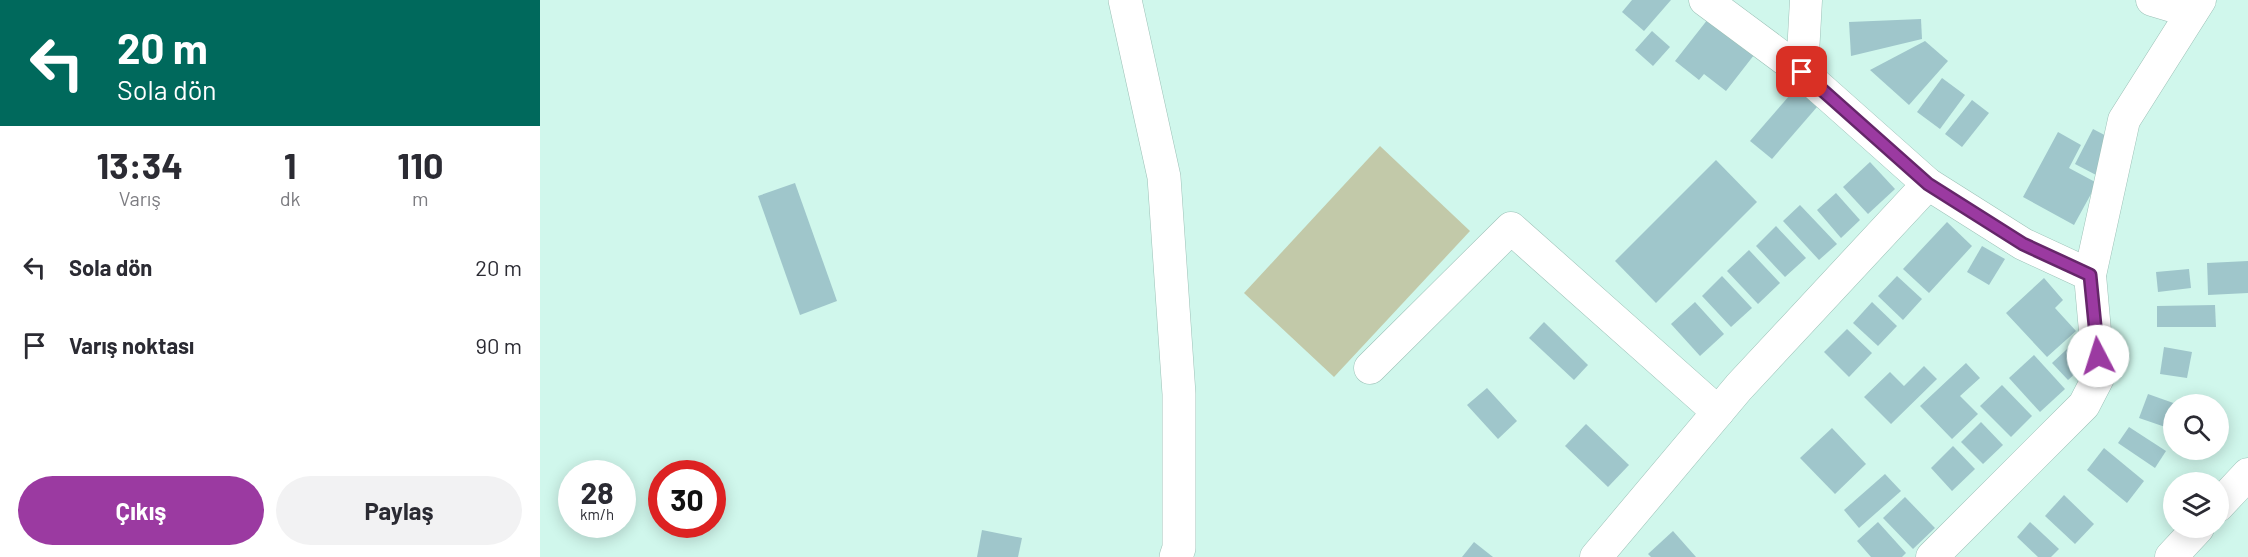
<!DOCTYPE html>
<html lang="tr">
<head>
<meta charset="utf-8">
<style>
  body { margin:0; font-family:Barlow,sans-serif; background:#f2f2f3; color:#2b2b33; height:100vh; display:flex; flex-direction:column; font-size:22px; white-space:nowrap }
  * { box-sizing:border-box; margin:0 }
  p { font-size:20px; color:#7c7c81 }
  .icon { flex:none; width:33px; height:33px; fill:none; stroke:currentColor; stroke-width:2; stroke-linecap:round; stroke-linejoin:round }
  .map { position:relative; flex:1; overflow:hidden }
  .side { display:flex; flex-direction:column; background:#fff; width:540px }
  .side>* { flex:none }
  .guide { background:#00695c; color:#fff; overflow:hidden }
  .buttons { position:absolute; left:1623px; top:394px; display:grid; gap:12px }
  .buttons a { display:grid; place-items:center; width:66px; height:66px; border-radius:50%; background:#fff; box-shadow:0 3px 15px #0003; font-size:30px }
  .speed { position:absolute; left:18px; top:460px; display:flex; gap:12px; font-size:30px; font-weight:700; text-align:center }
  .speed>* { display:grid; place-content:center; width:78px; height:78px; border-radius:50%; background:#fff; box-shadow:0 3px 15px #0003; line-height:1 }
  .speed small { font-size:15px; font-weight:400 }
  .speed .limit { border:9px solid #d22; background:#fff; color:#111 }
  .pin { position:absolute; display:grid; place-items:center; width:51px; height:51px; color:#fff; margin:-26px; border-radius:12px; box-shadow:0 3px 9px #0006 }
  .me { position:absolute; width:66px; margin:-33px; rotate:355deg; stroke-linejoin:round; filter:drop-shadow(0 0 4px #0008) }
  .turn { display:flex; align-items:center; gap:21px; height:126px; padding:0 18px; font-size:27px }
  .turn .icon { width:78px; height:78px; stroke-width:2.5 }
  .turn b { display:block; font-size:42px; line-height:51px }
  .eta { display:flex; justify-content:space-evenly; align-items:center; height:102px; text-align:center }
  .eta b { font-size:36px; font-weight:700; line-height:42px }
  .button { display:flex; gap:12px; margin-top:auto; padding:12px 18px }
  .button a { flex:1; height:69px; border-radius:36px; background:#9b3aa1; color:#fff; font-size:24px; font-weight:700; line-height:69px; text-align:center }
  .button a+a { background:#f2f2f3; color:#2b2b33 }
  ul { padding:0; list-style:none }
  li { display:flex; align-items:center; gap:18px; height:78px; padding:0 18px }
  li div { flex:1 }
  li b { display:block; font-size:22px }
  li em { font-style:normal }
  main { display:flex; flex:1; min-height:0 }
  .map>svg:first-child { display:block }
  .green { fill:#c2c9a9 }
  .building { fill:#9fc6cb }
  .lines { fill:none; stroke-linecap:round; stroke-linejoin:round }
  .minor-casing { stroke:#9cc1b7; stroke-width:33 }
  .major-casing { stroke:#9cc1b7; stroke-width:34 }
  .minor { stroke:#fff; stroke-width:32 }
  .major { stroke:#fff; stroke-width:33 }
  .route-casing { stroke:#652669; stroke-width:15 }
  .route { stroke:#9b3aa1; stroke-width:10 }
</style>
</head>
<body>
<main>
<section class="side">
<div class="guide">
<div class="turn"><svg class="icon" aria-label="left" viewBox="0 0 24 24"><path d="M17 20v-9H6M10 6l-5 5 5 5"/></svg><div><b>20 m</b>Sola dön</div></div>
</div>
<div class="eta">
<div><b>13:34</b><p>Varış</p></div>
<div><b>1</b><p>dk</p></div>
<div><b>110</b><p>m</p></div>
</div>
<ul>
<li><svg class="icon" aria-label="left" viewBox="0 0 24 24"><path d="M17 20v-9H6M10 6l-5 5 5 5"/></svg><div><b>Sola dön</b></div><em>20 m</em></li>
<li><svg class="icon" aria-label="arrive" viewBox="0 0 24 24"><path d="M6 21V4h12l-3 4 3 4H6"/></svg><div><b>Varış noktası</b></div><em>90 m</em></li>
</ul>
<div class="button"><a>Çıkış</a><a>Paylaş</a></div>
</section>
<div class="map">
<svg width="1708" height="557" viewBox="0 0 1708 557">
  <rect width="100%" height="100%" fill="#d0f7ec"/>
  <polygon class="green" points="840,146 930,231 794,377 704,293"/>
  <g class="building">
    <polygon points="1092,0 1131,0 1104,31 1082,12"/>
    <polygon points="1168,19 1214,55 1186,91 1164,74 1159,80 1135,61"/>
    <polygon points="1381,19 1382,39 1311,56 1309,22"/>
    <polygon points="1112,31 1130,47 1113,66 1095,50"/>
    <polygon points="1385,41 1408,61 1369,105 1330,70"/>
    <polygon points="1402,78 1425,95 1400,129 1377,112"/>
    <polygon points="1256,88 1277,107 1232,159 1210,141"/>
    <polygon points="1432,100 1449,113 1422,147 1405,134"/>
    <polygon points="1553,129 1576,141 1558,176 1535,164"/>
    <polygon points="1518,132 1541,145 1529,168 1557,183 1534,225 1483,197"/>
    <polygon points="1176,160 1217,202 1116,303 1075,261"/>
    <polygon points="1330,162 1355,189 1328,214 1303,187"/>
    <polygon points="255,183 297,301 260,315 218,196"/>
    <polygon points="1296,193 1320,220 1301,238 1277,210"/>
    <polygon points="1260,205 1297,244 1279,260 1243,221"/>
    <polygon points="1407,222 1432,246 1389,293 1363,269"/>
    <polygon points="1236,226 1266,258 1245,277 1216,246"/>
    <polygon points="1442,246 1465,259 1449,285 1427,272"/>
    <polygon points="1209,250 1240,283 1218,304 1187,271"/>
    <polygon points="1708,261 1708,293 1668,295 1667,263"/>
    <polygon points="1649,269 1651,288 1618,292 1616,272"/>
    <polygon points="1182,276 1212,308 1191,327 1162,296"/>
    <polygon points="1357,276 1382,299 1363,320 1338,296"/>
    <polygon points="1504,278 1523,300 1515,308 1536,331 1507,357 1466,313"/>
    <polygon points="1155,302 1184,334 1160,356 1131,324"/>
    <polygon points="1332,302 1357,326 1338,346 1313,323"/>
    <polygon points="1675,305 1676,327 1617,327 1617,306"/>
    <polygon points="1004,322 1048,365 1034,380 989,338"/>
    <polygon points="1307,329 1332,353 1309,377 1284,352"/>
    <polygon points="1540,337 1557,354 1528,380 1512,363"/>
    <polygon points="1624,347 1652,352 1647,378 1620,374"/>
    <polygon points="1494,355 1525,389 1500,412 1469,378"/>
    <polygon points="1426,363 1440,378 1420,396 1438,414 1412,439 1380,406"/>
    <polygon points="1384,366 1397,379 1351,424 1324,397 1350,372 1364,386"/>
    <polygon points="1462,385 1492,416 1471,437 1440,406"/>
    <polygon points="947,388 977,421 958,439 927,405"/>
    <polygon points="1608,394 1639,405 1634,405 1634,430 1599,418"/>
    <polygon points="1441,422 1463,445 1443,464 1421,442"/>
    <polygon points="1046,424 1089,465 1068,487 1025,446"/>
    <polygon points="1589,427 1626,451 1615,468 1578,443"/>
    <polygon points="1292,428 1326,464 1295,494 1260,458"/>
    <polygon points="1413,446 1435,469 1412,491 1391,468"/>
    <polygon points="1564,448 1604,481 1587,503 1547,470"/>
    <polygon points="1345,474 1361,491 1319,528 1304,510"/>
    <polygon points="1524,495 1554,524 1535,544 1505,516"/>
    <polygon points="1365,497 1395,528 1373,549 1343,518"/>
    <polygon points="1338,522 1366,553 1362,557 1331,557 1317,541"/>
    <polygon points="1490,522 1519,549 1511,557 1498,557 1477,537"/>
    <polygon points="442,530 482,538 478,557 437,557"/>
    <polygon points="1133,531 1156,557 1111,557 1108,554"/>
    <polygon points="934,542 953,557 922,557"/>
  </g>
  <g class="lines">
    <g class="minor-casing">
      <g id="minor">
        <polyline points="1165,0 1262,72 1388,184 1483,244 1550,275"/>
        <polyline points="1612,0 1652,12"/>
        <polyline points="1262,72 1266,0"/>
        <polyline points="830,368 971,228 1178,412"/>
        <polyline points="1678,506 1708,474"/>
        <polyline points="1056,557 1199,387 1388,184"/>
        <polyline points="1392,557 1544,405 1559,376 1550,275 1584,120 1660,0"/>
        <polyline points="1631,557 1658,528"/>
      </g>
    </g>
    <g class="major-casing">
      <polyline id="major" points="585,0 624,177 639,394 639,548 636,557"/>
    </g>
    <use href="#minor" class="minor"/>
    <use href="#major" class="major"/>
  </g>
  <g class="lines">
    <g class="route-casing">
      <polyline id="route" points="1262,72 1388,184 1483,244 1550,275 1558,356"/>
    </g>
    <use href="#route" class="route"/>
  </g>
</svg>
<div class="buttons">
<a><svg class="icon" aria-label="search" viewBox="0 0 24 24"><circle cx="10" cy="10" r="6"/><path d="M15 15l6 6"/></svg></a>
<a><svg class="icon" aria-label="layers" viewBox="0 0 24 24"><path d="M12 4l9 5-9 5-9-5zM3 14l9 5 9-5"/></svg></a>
</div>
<div class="speed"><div>28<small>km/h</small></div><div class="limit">30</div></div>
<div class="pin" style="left:1262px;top:72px;background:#d93025"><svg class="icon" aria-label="arrive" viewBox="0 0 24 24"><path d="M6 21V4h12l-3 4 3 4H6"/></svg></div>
<svg class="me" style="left:1558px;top:356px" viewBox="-20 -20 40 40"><circle r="19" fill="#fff"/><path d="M0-13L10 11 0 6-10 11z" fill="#9b3aa1"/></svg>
</div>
</main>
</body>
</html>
